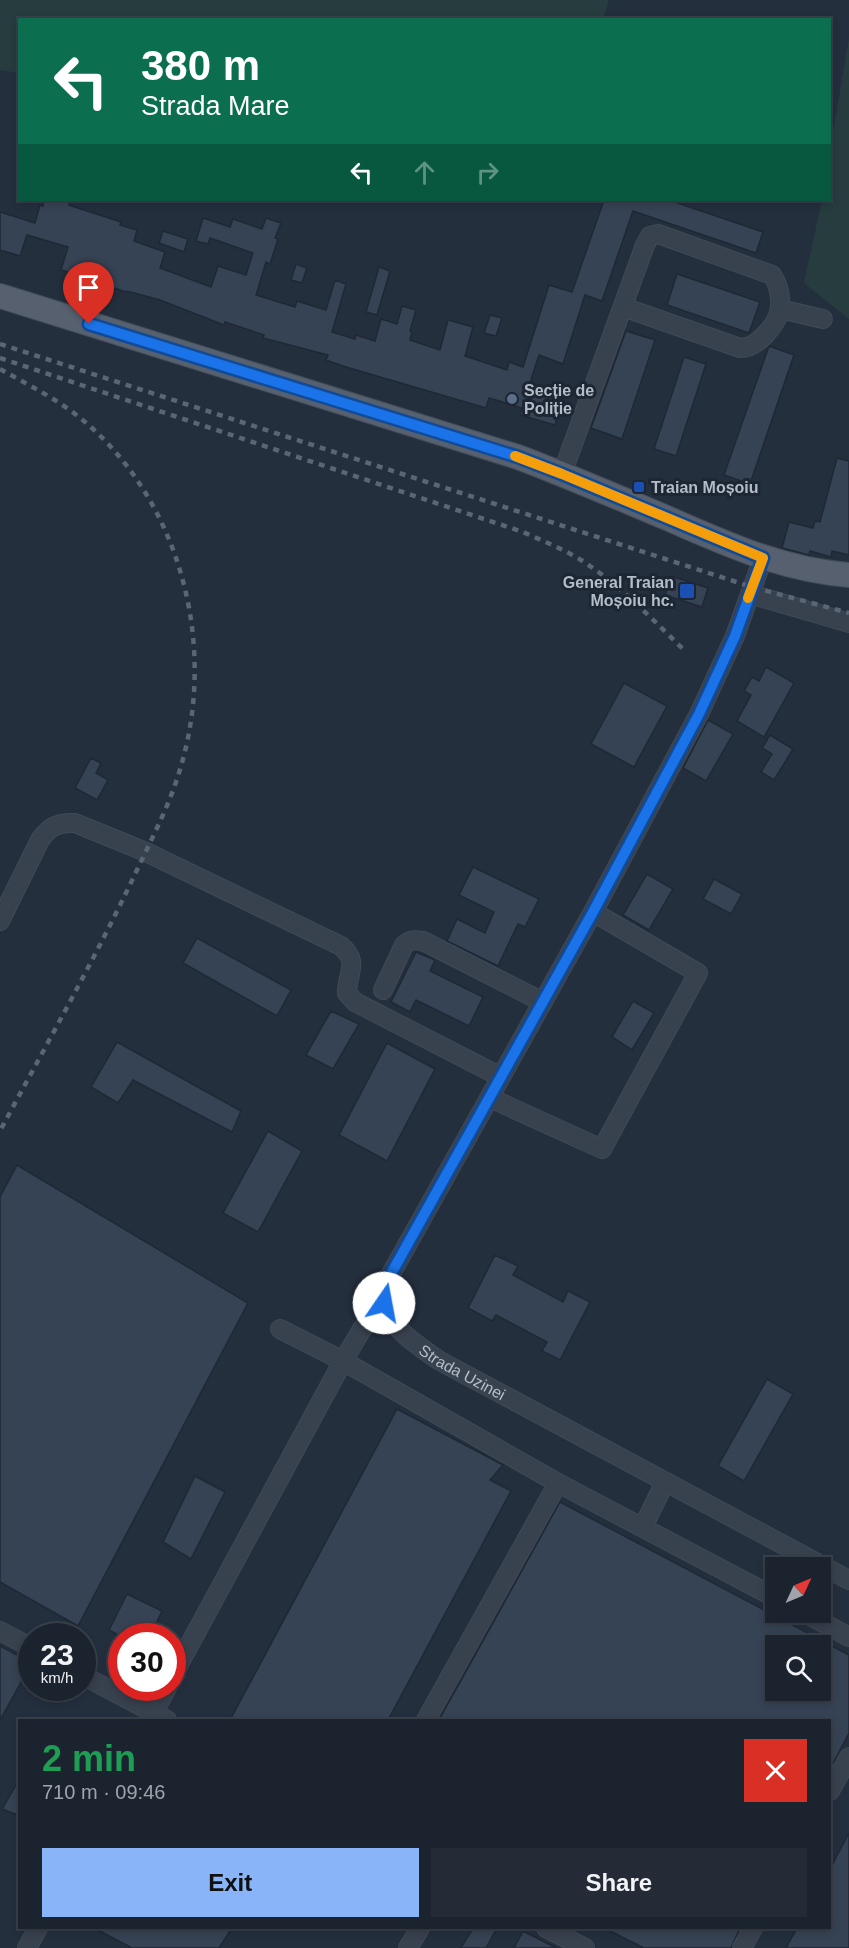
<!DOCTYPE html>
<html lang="en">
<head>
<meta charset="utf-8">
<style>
  body { margin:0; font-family:Helvetica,sans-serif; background:#242b36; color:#f1f3f6; height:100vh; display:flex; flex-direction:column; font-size:22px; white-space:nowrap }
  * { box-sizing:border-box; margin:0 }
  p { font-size:20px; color:#a0a4aa }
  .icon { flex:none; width:33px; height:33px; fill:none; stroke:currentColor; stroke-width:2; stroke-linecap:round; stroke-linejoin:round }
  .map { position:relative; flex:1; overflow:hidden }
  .panel { position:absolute; left:18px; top:1719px; width:813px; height:210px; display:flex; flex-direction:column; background:#1b232e; border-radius:0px; box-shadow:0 3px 9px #0003,0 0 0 2px #39404a }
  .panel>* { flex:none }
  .guide { position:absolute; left:18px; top:18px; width:813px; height:183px; border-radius:0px; box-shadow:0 3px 9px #0003,0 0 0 2px #39404a; background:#0b6e4f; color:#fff; overflow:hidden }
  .needle { width:39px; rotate:46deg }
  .fabs { position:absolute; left:765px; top:1557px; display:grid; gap:12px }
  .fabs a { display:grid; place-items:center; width:66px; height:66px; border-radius:0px; background:#1b232e; box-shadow:0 3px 9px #0003,0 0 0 2px #39404a; font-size:30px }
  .speed { position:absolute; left:18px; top:1623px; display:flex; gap:12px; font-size:30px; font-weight:700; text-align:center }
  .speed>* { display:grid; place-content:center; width:78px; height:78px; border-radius:50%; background:#1b232e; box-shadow:0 3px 9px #0003,0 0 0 2px #39404a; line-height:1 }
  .speed small { font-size:15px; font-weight:400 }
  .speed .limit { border:9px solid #d22; background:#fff; color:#111 }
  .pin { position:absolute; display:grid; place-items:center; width:51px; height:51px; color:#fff; margin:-62px -26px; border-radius:50% 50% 50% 0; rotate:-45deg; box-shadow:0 0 6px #0007 }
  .pin .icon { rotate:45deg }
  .me { position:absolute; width:66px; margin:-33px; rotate:12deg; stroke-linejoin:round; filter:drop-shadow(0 0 4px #0008) }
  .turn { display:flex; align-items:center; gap:21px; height:126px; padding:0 24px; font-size:27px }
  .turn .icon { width:78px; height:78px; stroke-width:2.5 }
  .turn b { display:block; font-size:42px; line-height:51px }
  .lanes { display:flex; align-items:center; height:57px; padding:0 24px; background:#0003; justify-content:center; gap:30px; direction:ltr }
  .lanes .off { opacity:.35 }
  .round { display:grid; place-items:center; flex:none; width:63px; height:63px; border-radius:0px; background:#242b36 }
  .head { display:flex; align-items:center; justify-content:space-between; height:102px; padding:0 24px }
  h1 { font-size:36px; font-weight:600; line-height:45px; color:#1e9e55 }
  .button { display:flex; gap:12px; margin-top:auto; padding:12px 24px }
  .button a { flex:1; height:69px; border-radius:0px; background:#8ab4f8; color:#111; font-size:24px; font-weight:600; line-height:69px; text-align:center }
  .button a+a { background:#242b36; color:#f1f3f6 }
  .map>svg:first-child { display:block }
  .green { fill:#263c3f }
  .building { fill:#364354; stroke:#1f2835; stroke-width:1.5; fill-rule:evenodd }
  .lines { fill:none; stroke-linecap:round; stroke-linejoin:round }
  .minor-casing { stroke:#414a57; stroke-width:20 }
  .major-casing { stroke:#414a57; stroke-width:26 }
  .minor { stroke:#38414e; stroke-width:18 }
  .major { stroke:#56606e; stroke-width:24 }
  .rail { stroke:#5a6575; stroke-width:4.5; stroke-dasharray:6 6; stroke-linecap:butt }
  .route-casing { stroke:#114b97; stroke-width:15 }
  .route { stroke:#1a73e8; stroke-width:10 }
  .slow { stroke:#f59e0b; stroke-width:10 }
  .service-dot { fill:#5c6f8a; stroke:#1d2633; stroke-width:2 }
  .transit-dot { fill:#1a4fb4; stroke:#1d2633; stroke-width:2 }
  .labels { text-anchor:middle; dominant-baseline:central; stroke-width:6; stroke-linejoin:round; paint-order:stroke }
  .poi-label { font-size:16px; font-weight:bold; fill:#b4bcc9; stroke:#1d2633; text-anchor:start }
  .street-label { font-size:16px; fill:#b4bcc9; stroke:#1d2633 }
</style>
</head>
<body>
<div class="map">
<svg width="849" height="1948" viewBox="0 0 849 1948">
  <rect width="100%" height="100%" fill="#242f3e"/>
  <g class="green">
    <polygon points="0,0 609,0 603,20 20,20 19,73 0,70"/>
    <polygon points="849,38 849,319 804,283 822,200 830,200 830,149"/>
  </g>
  <g class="building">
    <polygon points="44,200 71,200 69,205 121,222 120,225 137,230 134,241 165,252 160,268 211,287 218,266 246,275 253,253 210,238 208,244 196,241 203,218 230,227 233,219 262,229 266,218 281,223 275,238 278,239 270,264 266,262 256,295 295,307 297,301 326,310 335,280 346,284 332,332 355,339 356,335 375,341 381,319 397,324 402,306 416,310 410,331 412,332 410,340 440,350 448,320 473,327 465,356 507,370 509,362 523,367 549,285 572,292 604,200 669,200 763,232 756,253 633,211 602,301 585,295 563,364 539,355 529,386 563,396 555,425 520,415 522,408 489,398 486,408 346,367 326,360 328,355 263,338 264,335 225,322 224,325 160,300 127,291 126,292 98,283 97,285 85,282 86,278 61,270 68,247 27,235 20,256 0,250 0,212 35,223 40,205 43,206"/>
    <polygon points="163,231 188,239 184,252 159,243"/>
    <polygon points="296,264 307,268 302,283 291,280"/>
    <polygon points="379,267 390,271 377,315 366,312"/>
    <polygon points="677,274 760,302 749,333 667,305"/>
    <polygon points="490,315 502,318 496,336 484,333"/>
    <polygon points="626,331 655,340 622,439 591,428"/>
    <polygon points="769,346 794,355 750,484 724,475"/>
    <polygon points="684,357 706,364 676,456 654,449"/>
    <polygon points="837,458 849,461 849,555 832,551 831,557 810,551 809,555 782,548 789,522 813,528 815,521 820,522"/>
    <polygon points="671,576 708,588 702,607 665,595"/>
    <polygon points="766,667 794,683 764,737 737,721 751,695 744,691 752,677 759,681"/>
    <polygon points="624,683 667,706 634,767 591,744"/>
    <polygon points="708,720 733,734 706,781 683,768"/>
    <polygon points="770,735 793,749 774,780 761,772 772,754 762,748"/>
    <polygon points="91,758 101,763 96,773 108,780 97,800 75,788"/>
    <polygon points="473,867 539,899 525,927 518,924 498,966 447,941 457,919 485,933 494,912 459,895"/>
    <polygon points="647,874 673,889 649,930 623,915"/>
    <polygon points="714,879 742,894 731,914 703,899"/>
    <polygon points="197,938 291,990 277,1016 183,963"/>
    <polygon points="416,952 435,960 430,971 483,997 469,1026 416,1000 410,1012 391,1002"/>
    <polygon points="633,1001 654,1013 632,1050 612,1037"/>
    <polygon points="331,1011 359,1024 333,1069 306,1055"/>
    <polygon points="117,1042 241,1111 232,1132 133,1080 118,1103 91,1087"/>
    <polygon points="387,1043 435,1069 387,1161 339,1135"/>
    <polygon points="268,1131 302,1151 258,1232 223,1213"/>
    <polygon points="17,1165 248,1303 78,1626 0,1582 0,1197"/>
    <polygon points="495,1255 518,1266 513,1275 563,1302 568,1291 590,1302 560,1360 542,1351 547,1342 496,1315 492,1321 468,1308"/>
    <polygon points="767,1379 793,1394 744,1481 718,1466"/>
    <polygon points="397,1409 503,1465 490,1480 511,1491 388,1720 230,1720"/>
    <polygon points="195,1476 225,1492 191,1559 163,1542"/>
    <path d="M 560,1502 L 849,1655 L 849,1733 L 830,1769 L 830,1720 L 439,1720 ZM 776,1646 L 820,1646 L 820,1690 L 776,1690 Z"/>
    <polygon points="127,1594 162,1611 150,1636 120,1636 109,1630"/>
    <polygon points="0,1646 32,1663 0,1720"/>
    <polygon points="20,1778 20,1816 2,1809"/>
    <polygon points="849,1833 849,1948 786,1948 797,1928 830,1928 830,1869"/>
    <polygon points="94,1928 232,1928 219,1948 132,1948"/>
    <polygon points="473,1928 497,1928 486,1948 461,1948"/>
    <polygon points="604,1928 740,1928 731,1948 644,1948"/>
    <polygon points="523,1931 556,1948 514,1948"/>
  </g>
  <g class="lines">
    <g class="minor-casing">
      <g id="minor">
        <polyline points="780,309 823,319"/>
        <path d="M 562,474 L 645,245 L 650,236 L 658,234 L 772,275 C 778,284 781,295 780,307 C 779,323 757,349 740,348 L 623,307"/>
        <path id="s1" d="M 763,558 L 735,636 L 699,714 L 593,912 L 387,1281 C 387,1287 383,1297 385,1304 C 391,1330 420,1347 440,1361 L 849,1580"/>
        <polyline points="750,594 849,623"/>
        <path d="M 0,921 L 40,840 C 49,827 58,822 75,823 L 146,852 L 341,946 C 360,962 347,973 347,993 L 355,1002 L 501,1077"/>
        <path d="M 383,990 L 404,945 C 410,939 414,940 423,941 L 543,1002"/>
        <polyline points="490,1098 602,1149 698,973 593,912"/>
        <polyline points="280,1329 343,1361 558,1483 776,1598"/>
        <polyline points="643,1527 665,1482"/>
        <polyline points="803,1612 849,1637"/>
        <polyline points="0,1631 32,1648"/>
        <polyline points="82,1675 167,1720"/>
        <polyline points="172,1677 343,1361 362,1329 385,1303"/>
        <polyline points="149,1720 167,1688"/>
        <polyline points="426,1720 558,1483"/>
        <polyline points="830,1791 849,1757"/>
        <polyline points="546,1928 585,1948"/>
        <polyline points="27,1948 38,1928"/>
        <polyline points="408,1948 420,1928"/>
        <polyline points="742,1948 753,1928"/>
      </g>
    </g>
    <g class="major-casing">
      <path id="major" d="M 0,296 L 518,457 C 568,476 617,497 667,518 C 726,544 783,570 849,575"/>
    </g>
    <use href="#minor" class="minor"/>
    <use href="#major" class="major"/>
    <g class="rail">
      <polyline points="0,344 752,587 849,613"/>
      <path d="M 0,358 L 523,532 C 543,541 563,549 581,560 C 619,584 654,621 686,652"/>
      <path d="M 0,369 C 32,387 65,403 92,428 C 183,511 216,648 181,766 C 171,802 153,836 137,870 C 95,959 46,1045 0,1131"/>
    </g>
  </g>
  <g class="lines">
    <g class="route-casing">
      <polyline id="route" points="89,324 518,457 562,474 763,558 735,636 699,714 593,912 387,1281 384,1303"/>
    </g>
    <use href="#route" class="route"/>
    <polyline class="slow" points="515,456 562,474 763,558 748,598"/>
  </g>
  <circle class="service-dot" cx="512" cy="399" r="6"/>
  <g class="transit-dot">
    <rect x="633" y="481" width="12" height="12" rx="3"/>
    <rect x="679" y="583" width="16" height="16" rx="3"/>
  </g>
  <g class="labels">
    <g class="poi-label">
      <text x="524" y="390">Secție de<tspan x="524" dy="18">Poliție</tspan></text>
      <text x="651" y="487">Traian Moșoiu</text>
      <text x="674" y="582" text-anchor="end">General Traian<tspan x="674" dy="18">Moșoiu hc.</tspan></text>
    </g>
    <g class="street-label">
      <text stroke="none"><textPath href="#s1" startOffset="945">Strada Uzinei</textPath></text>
    </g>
  </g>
</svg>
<div class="fabs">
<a><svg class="needle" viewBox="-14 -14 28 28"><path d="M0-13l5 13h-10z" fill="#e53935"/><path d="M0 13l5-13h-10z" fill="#a0a4aa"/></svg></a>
<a><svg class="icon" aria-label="search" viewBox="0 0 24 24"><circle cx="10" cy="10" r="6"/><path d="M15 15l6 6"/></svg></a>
</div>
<div class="speed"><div>23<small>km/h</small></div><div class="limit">30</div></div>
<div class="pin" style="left:89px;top:324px;background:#d93025"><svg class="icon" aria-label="arrive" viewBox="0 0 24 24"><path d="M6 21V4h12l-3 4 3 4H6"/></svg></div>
<svg class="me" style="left:384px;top:1303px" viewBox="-20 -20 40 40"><circle r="19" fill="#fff"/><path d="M0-13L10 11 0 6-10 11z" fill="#1a73e8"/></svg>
<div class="guide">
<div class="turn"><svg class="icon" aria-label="left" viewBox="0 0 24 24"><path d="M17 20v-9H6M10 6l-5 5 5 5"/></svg><div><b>380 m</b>Strada Mare</div></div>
<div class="lanes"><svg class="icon" aria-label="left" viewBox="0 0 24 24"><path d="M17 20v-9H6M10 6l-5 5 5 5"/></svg><svg class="icon off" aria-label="ahead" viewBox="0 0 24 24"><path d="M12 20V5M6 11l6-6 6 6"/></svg><svg class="icon off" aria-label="right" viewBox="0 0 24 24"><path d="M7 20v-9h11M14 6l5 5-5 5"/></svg></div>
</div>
<section class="panel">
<div class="head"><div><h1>2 min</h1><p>710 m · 09:46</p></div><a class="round" style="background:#d93025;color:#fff"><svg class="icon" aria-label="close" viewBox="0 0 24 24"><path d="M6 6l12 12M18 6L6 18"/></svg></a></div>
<div class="button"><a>Exit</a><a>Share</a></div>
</section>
</div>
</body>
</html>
